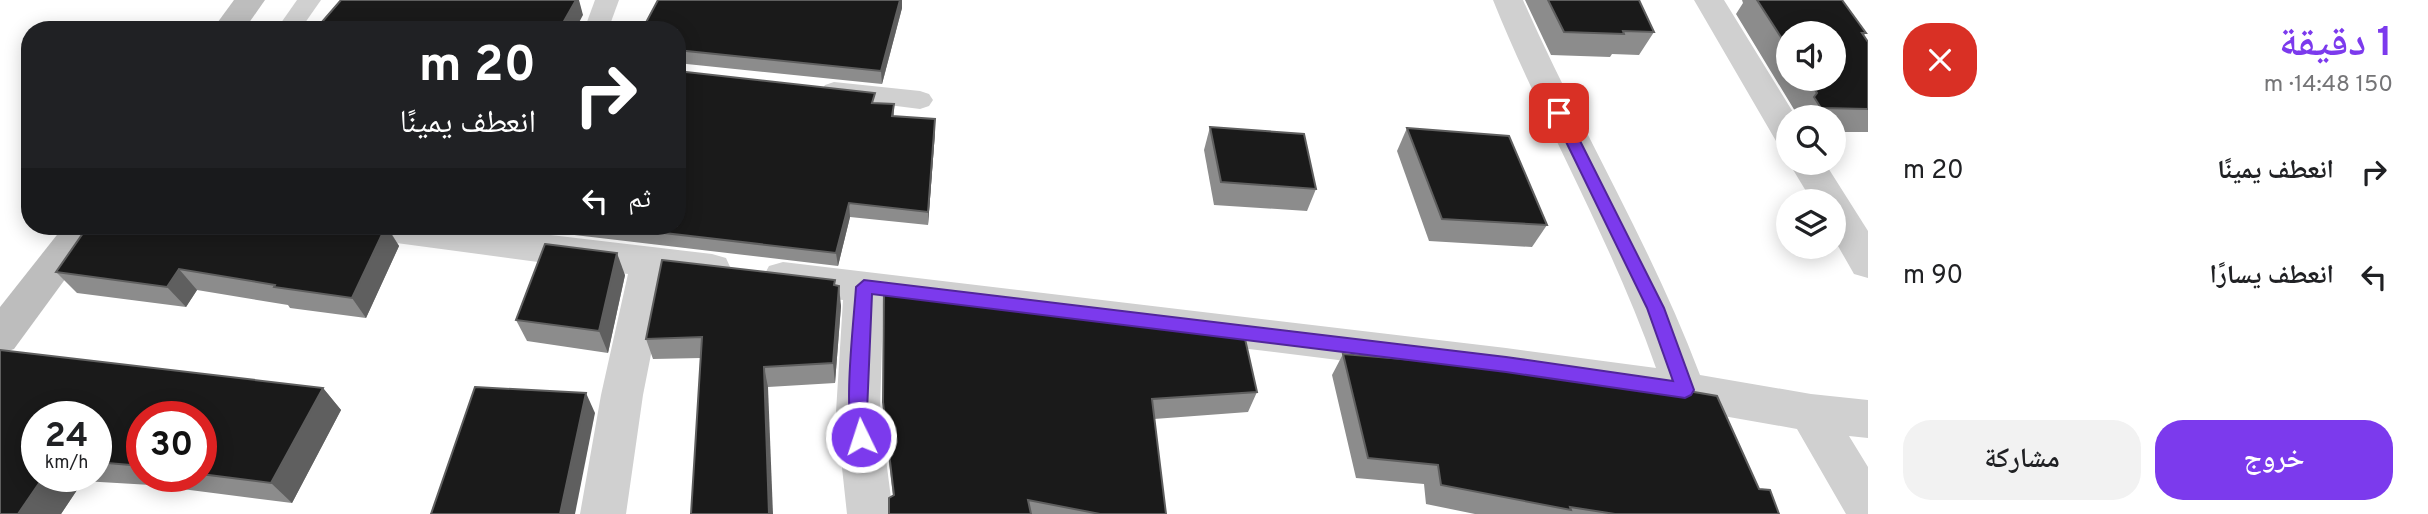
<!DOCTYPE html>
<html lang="ar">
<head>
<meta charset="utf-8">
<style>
  body { margin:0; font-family:Overpass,"Noto Naskh Arabic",sans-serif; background:#f2f2f2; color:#202124; direction:rtl; height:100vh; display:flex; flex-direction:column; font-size:26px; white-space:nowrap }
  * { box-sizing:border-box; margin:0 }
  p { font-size:23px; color:#757577 }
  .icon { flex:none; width:38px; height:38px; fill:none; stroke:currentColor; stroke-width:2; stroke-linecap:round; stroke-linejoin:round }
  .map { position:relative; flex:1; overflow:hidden; direction:ltr }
  .side { display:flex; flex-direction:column; background:#fff; width:560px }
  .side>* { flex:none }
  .hud { position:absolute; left:21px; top:21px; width:665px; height:214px; border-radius:28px; box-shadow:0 4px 18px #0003; direction:rtl; background:#202124; color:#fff; overflow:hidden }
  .tools { position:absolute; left:1776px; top:21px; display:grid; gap:14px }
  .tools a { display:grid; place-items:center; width:70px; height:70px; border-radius:50%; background:#fff; box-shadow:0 4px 18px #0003; font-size:35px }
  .speed { position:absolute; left:21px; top:401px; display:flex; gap:14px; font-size:35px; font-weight:700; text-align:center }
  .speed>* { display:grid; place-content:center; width:91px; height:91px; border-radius:50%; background:#fff; box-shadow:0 4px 18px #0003; line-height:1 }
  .speed small { font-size:18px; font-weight:400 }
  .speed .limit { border:10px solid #d22; background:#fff; color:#111 }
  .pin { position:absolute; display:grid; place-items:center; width:60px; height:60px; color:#fff; margin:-30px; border-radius:14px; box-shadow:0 4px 10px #0006 }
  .me { position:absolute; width:77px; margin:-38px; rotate:356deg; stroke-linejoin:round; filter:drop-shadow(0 0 5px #0008) }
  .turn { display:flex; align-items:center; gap:24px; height:147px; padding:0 35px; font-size:32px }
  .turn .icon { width:91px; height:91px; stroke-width:2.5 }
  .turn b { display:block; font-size:49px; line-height:60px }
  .then { display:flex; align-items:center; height:66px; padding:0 35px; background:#0003; gap:14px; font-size:26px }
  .round { display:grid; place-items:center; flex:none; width:74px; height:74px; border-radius:28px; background:#f2f2f2 }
  .summary { display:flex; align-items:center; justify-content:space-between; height:119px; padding:0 35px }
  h1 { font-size:42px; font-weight:600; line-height:52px; color:#7c3aed }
  .cta { display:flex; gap:14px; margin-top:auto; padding:14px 35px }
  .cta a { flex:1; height:80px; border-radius:28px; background:#7c3aed; color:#fff; font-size:28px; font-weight:600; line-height:80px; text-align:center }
  .cta a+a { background:#f2f2f2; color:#202124 }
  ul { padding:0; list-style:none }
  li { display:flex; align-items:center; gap:21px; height:105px; padding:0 35px }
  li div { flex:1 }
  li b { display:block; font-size:26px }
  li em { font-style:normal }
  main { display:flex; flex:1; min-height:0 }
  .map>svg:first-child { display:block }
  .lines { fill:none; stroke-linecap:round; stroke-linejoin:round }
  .lane { fill:#d0d0d0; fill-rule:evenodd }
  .street { fill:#d0d0d0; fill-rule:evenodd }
  .secondary { fill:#bdbdbd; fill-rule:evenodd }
  .wall { fill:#8c8c8c; fill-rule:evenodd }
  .shaded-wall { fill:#5f5f5f }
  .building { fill:#1a1a1a; stroke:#5f5f5f; stroke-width:2 }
  .route { fill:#7c3aed; stroke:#51269a; stroke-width:2 }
</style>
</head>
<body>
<main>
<section class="side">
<div class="summary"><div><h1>1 دقيقة</h1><p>150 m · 14:48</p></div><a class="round" style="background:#d93025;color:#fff"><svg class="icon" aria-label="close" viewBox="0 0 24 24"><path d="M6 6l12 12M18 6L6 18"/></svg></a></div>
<ul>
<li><svg class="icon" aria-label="right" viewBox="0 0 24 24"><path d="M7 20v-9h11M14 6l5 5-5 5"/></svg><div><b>انعطف يمينًا</b></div><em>20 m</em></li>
<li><svg class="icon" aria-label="left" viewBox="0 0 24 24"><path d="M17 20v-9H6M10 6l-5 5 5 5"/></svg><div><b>انعطف يسارًا</b></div><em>90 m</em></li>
</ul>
<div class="cta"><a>خروج</a><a>مشاركة</a></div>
</section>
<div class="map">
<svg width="1868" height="514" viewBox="0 0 1868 514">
  <rect width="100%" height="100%" fill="#fff"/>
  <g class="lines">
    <g class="lane">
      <polygon points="297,0 321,0 300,30 276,30"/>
      <polygon points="595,0 619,0 608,30 584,30"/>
      <polygon points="834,82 920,91 929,94 933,100 929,106 920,109 825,97 821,91 825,85"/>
    </g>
    <g class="street">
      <path d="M 1493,0 L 1523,0 C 1579,127 1651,245 1700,375 L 1811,394 L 1868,400 L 1868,438 L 1849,436 L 1868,467 L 1868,514 L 1846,514 L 1797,429 C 1495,373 1188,343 883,305 L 880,412 L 893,514 L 847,514 L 836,412 L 843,300 L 783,292 L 769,288 L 763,277 L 769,266 L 783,262 L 1506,348 L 1656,368 C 1612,241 1543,124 1493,0 Z"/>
      <polygon points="1694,0 1724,0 1796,117 1788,117 1788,145 1776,141"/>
      <polygon points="1789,163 1825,163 1868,231 1868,278 1854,274 1834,239 1834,201 1812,201"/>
      <polygon points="355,226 474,226 712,254 726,258 731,269 726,280 712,284 666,278 643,395 626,514 580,514 601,395 628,274 374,240 361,236"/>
    </g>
    <g class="secondary">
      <polygon points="234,0 265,0 244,30 212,30"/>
      <polygon points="64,226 104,226 14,349 0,354 0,307"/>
    </g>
  </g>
  <g class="wall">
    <polygon points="1525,0 1639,0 1654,32 1639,55 1612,54 1610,57 1551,55"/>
    <path d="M 1742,0 L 1842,0 L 1866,33 L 1863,36 L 1868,42 L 1868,132 L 1834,132 L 1834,117 L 1797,117 L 1798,116 L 1736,14 L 1743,3 ZM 1788,33 L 1834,79 L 1788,79 Z"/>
    <polygon points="902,8 882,84 677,63 677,30"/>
    <polygon points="875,103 894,104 894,116 935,132 928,225 850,217 838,266 566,234 563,226 677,226"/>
    <polygon points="1210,127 1316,189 1307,211 1214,205 1204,150"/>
    <polygon points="1407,128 1547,225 1532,247 1429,241 1397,151"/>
    <polygon points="88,226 387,226 399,246 366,318 290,308 288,305 197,290 186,307 77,293 56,272"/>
    <polygon points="625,275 608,353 527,341 516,320"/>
    <polygon points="835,285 841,306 835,383 768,387 701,358 653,359 646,339"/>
    <polygon points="999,309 1257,392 1248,412 1154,419 1166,514 889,514 893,496 884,422 883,402"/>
    <path d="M 0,350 L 323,388 L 341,410 L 292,503 L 151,485 L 83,481 L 61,514 L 0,514 ZM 37,416 L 96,416 L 96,476 L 37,476 ZM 142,416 L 201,416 L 201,476 L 142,476 Z"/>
    <polygon points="1424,351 1556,374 1560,369 1759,489 1779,514 1475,514 1426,504 1424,484 1356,478 1332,375 1343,354 1418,360"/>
  </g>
  <g class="shaded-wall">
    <polygon points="576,0 579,0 583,15 575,30 559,30"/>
    <polygon points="900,0 902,0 902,8 882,84 881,71"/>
    <polygon points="935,119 935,132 928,225 928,212"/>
    <polygon points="849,203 850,217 838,266 836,253"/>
    <polygon points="386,226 399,246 366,318 352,298"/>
    <polygon points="617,253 625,275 608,353 599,331"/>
    <polygon points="179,269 197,290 186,307 167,287"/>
    <polygon points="839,286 841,306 835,383 833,363"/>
    <polygon points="764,367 768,387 773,514 769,514"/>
    <polygon points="323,388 341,410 292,503 271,483"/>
    <polygon points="586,393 595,413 575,514 560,514"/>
    <polygon points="44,476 77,476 83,481 61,514 18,514"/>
  </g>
  <g class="building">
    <polygon points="341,0 576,0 559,30 315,30"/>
    <polygon points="658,0 900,0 881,71 677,50 677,30 642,30"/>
    <polygon points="1548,0 1639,0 1654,32 1623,31 1624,34 1564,32"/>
    <polygon points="1757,0 1842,0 1866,33 1862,33 1868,42 1868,109 1821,108 1814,97 1817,93 1808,79 1834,79 1834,33 1788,33 1788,48"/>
    <polygon points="677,71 875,93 872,103 894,104 892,116 935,119 928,212 849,203 836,253 604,226 677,226"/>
    <polygon points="1210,127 1304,134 1316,189 1221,182"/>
    <polygon points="1407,128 1509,136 1547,225 1442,219"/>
    <polygon points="88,226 386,226 352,298 274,287 275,285 179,269 167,287 56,272"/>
    <polygon points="545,244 617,253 599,331 516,320"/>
    <polygon points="662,260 835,280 834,285 839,286 833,363 764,367 769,514 691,514 702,337 646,339"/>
    <polygon points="884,288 913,289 997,300 999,309 1144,318 1243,330 1257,392 1152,399 1166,514 1100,514 1028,500 1031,514 889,514 889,498 894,495 883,402"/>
    <polygon points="0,350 323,388 271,483 201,474 201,416 142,416 142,466 96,462 96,416 37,416 37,476 44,476 18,514 0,514"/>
    <polygon points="1424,351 1561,375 1560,369 1717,396 1759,489 1770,490 1779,514 1615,514 1570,507 1571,510 1441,485 1438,465 1368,458 1343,354 1425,361"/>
    <polygon points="475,387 586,393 560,514 431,514"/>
  </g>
  <path class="route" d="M 1559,108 L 1566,113 L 1664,308 L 1694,390 L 1691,395 L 1685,398 L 1506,372 L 872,294 L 867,412 L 870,437 L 868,443 L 861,445 L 855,443 C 842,417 854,320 856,287 L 864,280 L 1506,357 L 1673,381 L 1647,308 L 1552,113 Z"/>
</svg>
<div class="tools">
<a><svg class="icon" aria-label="sound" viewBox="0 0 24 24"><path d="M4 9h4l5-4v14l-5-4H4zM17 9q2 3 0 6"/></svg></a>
<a><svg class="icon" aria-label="search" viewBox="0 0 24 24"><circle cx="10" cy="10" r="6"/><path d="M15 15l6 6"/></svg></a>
<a><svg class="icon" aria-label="layers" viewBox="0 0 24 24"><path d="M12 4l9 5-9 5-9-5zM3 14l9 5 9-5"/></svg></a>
</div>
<div class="speed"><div>24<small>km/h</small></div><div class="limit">30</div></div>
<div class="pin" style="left:1559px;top:113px;background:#d93025"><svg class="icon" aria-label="arrive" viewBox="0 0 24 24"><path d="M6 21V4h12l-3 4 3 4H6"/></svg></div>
<svg class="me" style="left:861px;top:437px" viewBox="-20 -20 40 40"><circle r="17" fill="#7c3aed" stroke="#fff" stroke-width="3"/><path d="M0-11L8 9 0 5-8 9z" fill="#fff"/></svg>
<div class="hud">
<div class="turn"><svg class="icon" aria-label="right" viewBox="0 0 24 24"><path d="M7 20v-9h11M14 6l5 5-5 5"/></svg><div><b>20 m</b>انعطف يمينًا</div></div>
<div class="then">ثم<svg class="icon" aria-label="left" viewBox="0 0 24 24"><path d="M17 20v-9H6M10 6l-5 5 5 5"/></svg></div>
</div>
</div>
</main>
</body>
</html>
